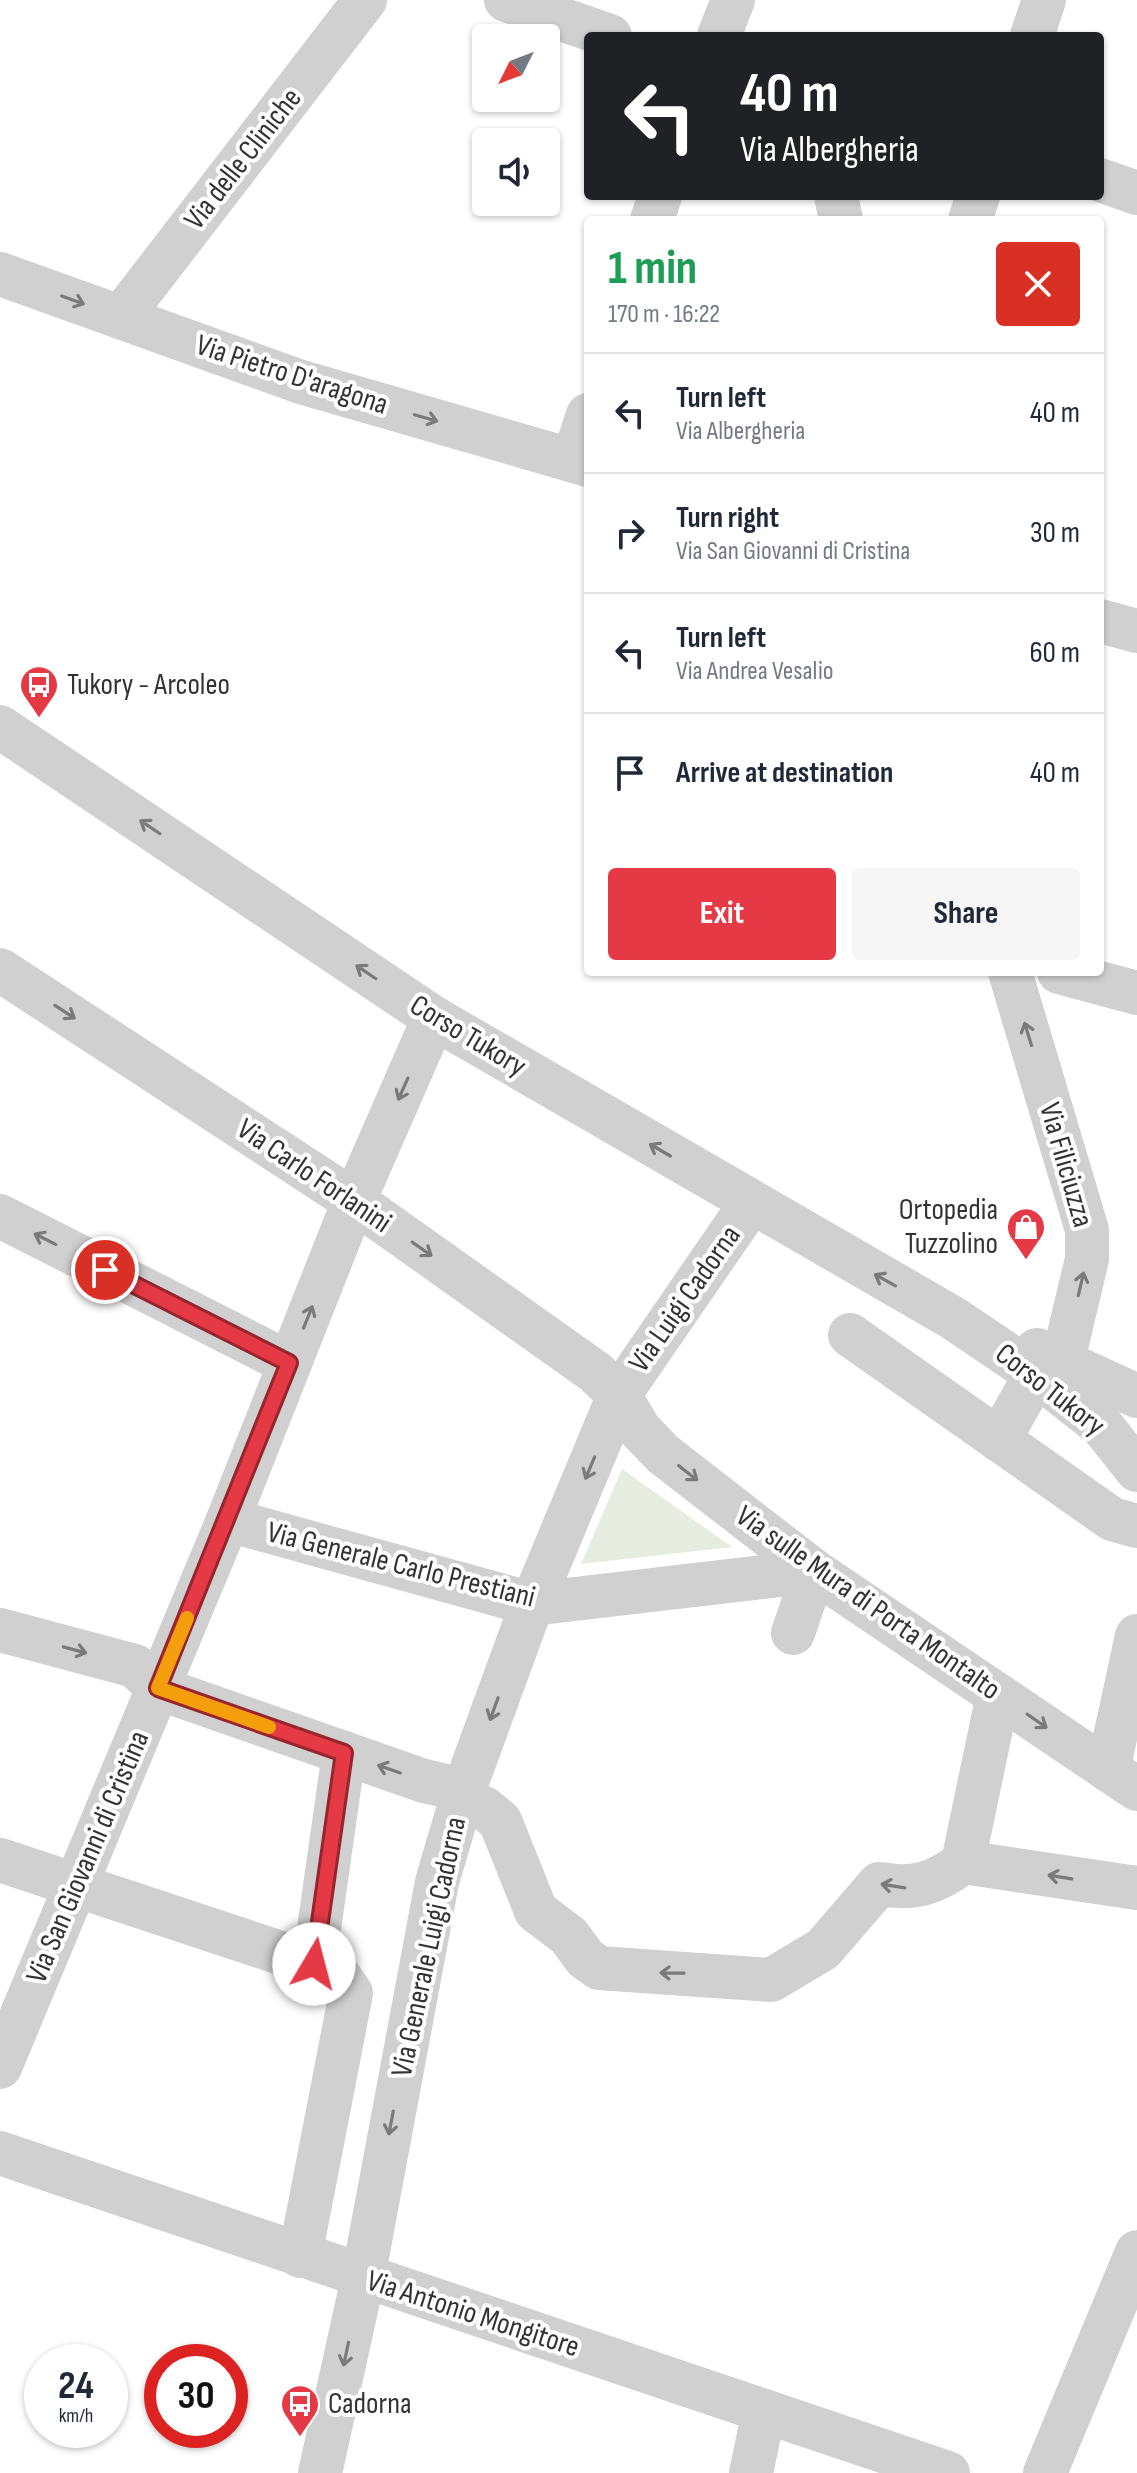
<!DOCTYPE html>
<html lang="en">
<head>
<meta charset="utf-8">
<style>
  body { margin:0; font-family:"Sofia Sans Condensed",sans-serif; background:#f6f6f7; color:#1f2937; height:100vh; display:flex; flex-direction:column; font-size:30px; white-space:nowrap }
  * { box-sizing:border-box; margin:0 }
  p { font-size:26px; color:#747a83 }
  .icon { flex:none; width:44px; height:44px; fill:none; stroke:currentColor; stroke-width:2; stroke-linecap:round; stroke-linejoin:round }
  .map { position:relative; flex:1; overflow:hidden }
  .panel { position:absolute; left:584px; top:216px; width:520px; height:760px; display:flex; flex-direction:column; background:#fff; border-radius:8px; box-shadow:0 2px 6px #0004 }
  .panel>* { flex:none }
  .top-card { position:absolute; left:584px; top:32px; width:520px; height:168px; border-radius:8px; box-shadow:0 2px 6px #0004; background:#202124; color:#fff; overflow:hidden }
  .needle { width:52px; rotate:228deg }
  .fabs { position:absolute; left:472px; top:24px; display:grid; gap:16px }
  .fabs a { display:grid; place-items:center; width:88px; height:88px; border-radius:8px; background:#fff; box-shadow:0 2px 6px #0004; font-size:40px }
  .speed { position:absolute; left:24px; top:2344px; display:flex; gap:16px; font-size:40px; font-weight:700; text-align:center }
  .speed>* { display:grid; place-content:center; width:104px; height:104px; border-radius:50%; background:#fff; box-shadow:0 2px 6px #0004; line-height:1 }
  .speed small { font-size:20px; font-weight:400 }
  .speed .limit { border:12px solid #d22; background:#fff; color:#111 }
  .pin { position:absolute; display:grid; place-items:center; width:68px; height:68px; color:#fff; margin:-34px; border:4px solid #fff; border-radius:50%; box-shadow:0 2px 8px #0007 }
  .me { position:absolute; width:88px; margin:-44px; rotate:8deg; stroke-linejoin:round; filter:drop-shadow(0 0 6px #0008) }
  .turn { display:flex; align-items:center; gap:28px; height:168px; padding:0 24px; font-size:36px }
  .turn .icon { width:104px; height:104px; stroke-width:2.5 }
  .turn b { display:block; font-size:56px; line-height:68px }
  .round { display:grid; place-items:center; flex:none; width:84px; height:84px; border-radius:8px; background:#f6f6f7 }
  .headline { display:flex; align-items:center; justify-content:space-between; height:136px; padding:0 24px }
  h1 { font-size:48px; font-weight:700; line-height:60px; color:#1e9e55 }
  .button { display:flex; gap:16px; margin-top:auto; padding:16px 24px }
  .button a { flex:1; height:92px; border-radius:8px; background:#e63946; color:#fff; font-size:32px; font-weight:700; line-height:92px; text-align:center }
  .button a+a { background:#f6f6f7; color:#1f2937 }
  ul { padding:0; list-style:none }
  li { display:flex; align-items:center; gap:24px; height:120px; padding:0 24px; border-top:2px solid #e0e1e3 }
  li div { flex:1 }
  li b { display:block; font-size:30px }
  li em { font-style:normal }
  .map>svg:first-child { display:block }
  .green { fill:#e6ecdf }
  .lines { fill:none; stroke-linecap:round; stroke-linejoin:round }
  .minor { stroke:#d0d0d0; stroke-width:44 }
  .oneway { stroke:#7a7a7a }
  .route-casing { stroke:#96252e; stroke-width:20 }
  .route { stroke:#e63946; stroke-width:14 }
  .slow { stroke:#f59e0b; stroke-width:14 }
  .labels { text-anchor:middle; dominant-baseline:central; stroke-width:8; stroke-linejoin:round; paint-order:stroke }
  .street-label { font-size:30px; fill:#333; stroke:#fff }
  .poi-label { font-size:30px; fill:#333; stroke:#fff; text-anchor:start }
</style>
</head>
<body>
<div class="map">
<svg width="1137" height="2473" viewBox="0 0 1137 2473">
  <rect width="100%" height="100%" fill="#fff"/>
  <polygon class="green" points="622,1469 732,1547 581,1564"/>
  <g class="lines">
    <g class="minor">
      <polyline points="506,0 610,36"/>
      <polyline points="719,36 733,0"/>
      <polyline points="1032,36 1044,0"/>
      <polyline points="1100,180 1137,193"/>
      <polyline points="836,196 841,220"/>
      <polyline points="652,220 660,196"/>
      <polyline points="970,220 978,196"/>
      <polyline points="0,274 301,382 588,465"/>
      <polyline points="121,317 365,0"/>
      <polyline points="573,460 588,415"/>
      <polyline points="1100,621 1137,631"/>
      <polyline points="0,727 434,1018 953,1318 1036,1374 1102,1426 1137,1470"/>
      <polyline points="0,970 354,1201 595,1372 619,1395 640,1430 663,1454 814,1571 1137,1789"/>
      <polyline points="1010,972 1087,1230 1087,1259 1063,1360"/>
      <polyline points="1059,972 1137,993"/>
      <polyline points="0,1216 289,1363"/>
      <polyline points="850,1335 1112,1519 1137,1526"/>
      <polyline points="1037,1350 1137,1396"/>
      <polyline points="999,1440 1036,1374"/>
      <polyline points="228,1520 532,1604 814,1571 793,1633"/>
      <polyline points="0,1630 135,1666 158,1688 424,1781 464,1790"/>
      <polyline points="998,1695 963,1862 1137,1888"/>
      <polyline points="1108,1770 1137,1636"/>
      <path d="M 460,1804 L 484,1808 L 500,1821 L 536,1911 L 569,1936 L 585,1958 L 599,1968 L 771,1980 L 823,1949 L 879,1884 C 913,1890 936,1884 963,1862"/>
      <polyline points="0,1860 314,1964"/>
      <polyline points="0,2067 228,1520 354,1201 434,1018"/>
      <polyline points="0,2153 948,2473"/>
      <polyline points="300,2256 351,1993 340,1977 314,1964 344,1753"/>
      <polyline points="320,2473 363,2278 437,1882 464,1790 532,1604 619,1395 751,1203"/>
      <polyline points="751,2473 764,2411"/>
      <polyline points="1045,2473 1137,2252"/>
    </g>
  </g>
  <defs><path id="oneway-shaft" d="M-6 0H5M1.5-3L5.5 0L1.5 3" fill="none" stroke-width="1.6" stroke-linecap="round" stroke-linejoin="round" transform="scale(2)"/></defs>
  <g class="oneway">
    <use href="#oneway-shaft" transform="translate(73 300) rotate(20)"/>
    <use href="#oneway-shaft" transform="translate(426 418) rotate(16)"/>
    <use href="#oneway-shaft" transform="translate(150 827) rotate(-146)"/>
    <use href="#oneway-shaft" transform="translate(366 972) rotate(-146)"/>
    <use href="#oneway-shaft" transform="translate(65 1012) rotate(33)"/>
    <use href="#oneway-shaft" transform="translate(1028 1034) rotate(-107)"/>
    <use href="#oneway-shaft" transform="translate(403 1089) rotate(114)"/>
    <use href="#oneway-shaft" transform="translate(660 1150) rotate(-150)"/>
    <use href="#oneway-shaft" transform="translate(45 1239) rotate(-153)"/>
    <use href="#oneway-shaft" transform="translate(422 1249) rotate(35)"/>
    <use href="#oneway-shaft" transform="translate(885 1280) rotate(-151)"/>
    <use href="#oneway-shaft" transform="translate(1081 1284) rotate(-77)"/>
    <use href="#oneway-shaft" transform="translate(308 1317) rotate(-68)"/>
    <use href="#oneway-shaft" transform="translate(590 1468) rotate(113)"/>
    <use href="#oneway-shaft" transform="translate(688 1473) rotate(38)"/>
    <use href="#oneway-shaft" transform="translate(75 1650) rotate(15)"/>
    <use href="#oneway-shaft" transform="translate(494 1709) rotate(110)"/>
    <use href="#oneway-shaft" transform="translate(1037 1721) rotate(35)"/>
    <use href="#oneway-shaft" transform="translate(389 1769) rotate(-161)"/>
    <use href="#oneway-shaft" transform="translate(1060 1877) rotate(-171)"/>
    <use href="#oneway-shaft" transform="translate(893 1886) rotate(-171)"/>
    <use href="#oneway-shaft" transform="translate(672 1973) rotate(-179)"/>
    <use href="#oneway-shaft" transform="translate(391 2123) rotate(101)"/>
    <use href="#oneway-shaft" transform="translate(346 2354) rotate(102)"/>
  </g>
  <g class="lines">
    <g class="route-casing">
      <polyline id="route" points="105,1270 289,1363 158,1688 344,1753 314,1964"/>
    </g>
    <use href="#route" class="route"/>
    <polyline class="slow" points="187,1618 158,1688 269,1727"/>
  </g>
  <defs>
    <g id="bus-pin" transform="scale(2)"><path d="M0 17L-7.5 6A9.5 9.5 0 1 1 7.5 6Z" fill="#e63946" stroke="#fff"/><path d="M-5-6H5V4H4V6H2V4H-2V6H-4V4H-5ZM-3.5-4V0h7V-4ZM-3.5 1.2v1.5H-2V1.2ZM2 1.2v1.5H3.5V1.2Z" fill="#fff"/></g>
    <g id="shop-pin" transform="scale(2)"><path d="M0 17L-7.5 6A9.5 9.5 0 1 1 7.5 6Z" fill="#e63946" stroke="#fff"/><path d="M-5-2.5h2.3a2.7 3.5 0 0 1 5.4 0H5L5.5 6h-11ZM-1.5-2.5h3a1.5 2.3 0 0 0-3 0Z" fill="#fff"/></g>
  </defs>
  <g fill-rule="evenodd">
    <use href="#bus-pin" x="39" y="685"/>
    <use href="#shop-pin" x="1026" y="1227"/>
    <use href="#bus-pin" x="300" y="2404"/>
  </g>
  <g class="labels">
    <g class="street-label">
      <text transform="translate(243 159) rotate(-52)">Via delle Cliniche</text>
      <text transform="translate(292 375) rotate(18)">Via Pietro D'aragona</text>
      <text transform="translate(468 1036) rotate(31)">Corso Tukory</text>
      <text transform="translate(1066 1165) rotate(74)">Via Filiciuzza</text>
      <text transform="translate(314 1176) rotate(34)">Via Carlo Forlanini</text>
      <text transform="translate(685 1299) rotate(-55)">Via Luigi Cadorna</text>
      <text transform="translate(1050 1390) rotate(38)">Corso Tukory</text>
      <text transform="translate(401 1565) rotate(14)">Via Generale Carlo Prestiani</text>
      <text transform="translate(868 1603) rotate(35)">Via sulle Mura di Porta Montalto</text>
      <text transform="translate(88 1857) rotate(-67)">Via San Giovanni di Cristina</text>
      <text transform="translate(429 1947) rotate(-78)">Via Generale Luigi Cadorna</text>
      <text transform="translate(473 2314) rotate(18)">Via Antonio Mongitore</text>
    </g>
    <g class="poi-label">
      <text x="67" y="685">Tukory - Arcoleo</text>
      <text x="998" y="1210" text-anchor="end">Ortopedia<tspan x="998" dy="34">Tuzzolino</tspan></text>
      <text x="328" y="2404">Cadorna</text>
    </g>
  </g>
</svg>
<div class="fabs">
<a><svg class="needle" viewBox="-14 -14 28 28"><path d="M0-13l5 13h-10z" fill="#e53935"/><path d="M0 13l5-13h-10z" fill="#747a83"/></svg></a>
<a><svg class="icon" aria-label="sound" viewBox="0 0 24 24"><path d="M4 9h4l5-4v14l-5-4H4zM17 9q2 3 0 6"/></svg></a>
</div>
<div class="speed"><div>24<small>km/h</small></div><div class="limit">30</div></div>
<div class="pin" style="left:105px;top:1270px;background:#d93025"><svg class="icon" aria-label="arrive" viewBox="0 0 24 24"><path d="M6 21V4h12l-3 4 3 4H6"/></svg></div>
<svg class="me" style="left:314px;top:1964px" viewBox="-20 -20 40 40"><circle r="19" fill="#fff"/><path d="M0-13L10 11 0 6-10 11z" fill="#e63946"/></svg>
<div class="top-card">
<div class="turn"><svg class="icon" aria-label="left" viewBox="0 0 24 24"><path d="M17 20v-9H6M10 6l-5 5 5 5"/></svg><div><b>40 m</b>Via Albergheria</div></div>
</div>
<section class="panel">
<div class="headline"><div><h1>1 min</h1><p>170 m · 16:22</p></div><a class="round" style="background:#d93025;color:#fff"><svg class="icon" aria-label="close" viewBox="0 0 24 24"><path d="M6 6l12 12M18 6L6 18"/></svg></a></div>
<ul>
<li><svg class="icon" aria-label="left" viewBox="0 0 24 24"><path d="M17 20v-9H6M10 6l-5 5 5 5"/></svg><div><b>Turn left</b><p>Via Albergheria</p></div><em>40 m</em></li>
<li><svg class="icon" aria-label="right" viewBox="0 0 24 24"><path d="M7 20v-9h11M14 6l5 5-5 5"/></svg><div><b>Turn right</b><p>Via San Giovanni di Cristina</p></div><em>30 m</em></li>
<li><svg class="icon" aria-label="left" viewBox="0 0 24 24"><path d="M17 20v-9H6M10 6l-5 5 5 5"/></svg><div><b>Turn left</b><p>Via Andrea Vesalio</p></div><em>60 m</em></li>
<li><svg class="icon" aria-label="arrive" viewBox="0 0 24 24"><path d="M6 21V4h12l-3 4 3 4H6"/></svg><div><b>Arrive at destination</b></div><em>40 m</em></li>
</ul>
<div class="button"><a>Exit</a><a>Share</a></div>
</section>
</div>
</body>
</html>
